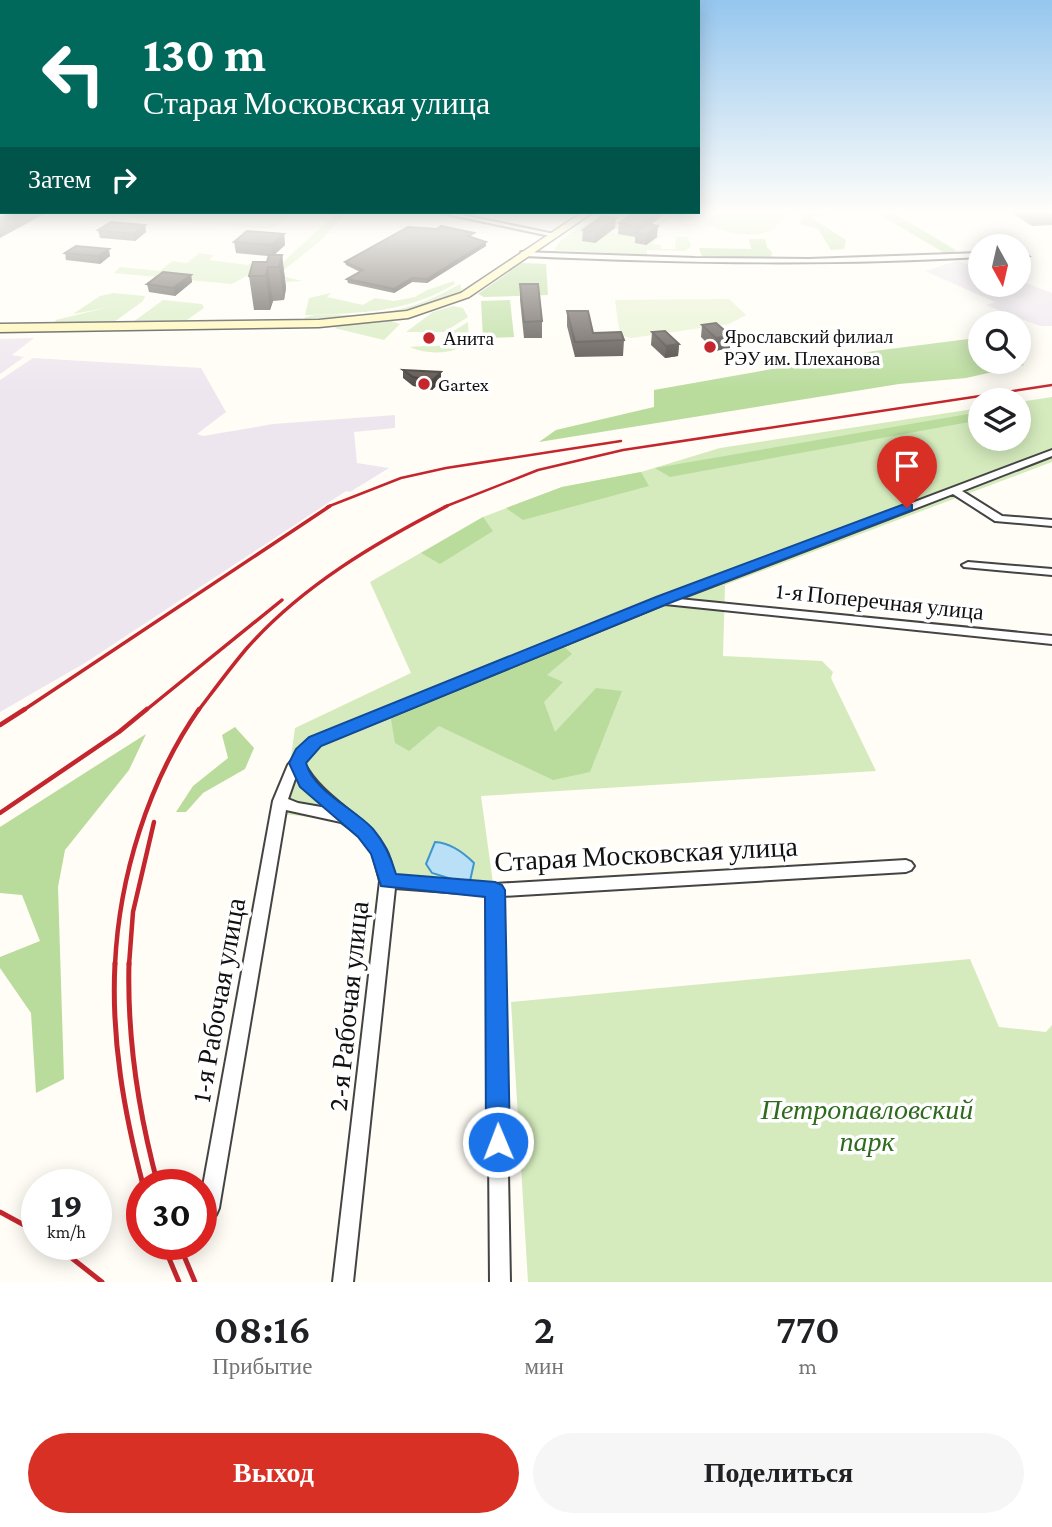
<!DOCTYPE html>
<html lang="ru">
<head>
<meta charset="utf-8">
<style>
  body { margin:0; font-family:"Crimson Pro",serif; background:#f6f6f6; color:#202124; height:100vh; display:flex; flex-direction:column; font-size:26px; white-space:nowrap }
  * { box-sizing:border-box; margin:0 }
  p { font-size:23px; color:#757577 }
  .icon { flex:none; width:38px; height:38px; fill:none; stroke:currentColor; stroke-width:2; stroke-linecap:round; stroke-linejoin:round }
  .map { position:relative; height:1282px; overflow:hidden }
  .panel { display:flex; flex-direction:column; background:#fff; flex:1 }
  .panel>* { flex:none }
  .top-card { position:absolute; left:0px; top:0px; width:700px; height:214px; box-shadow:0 4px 18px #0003; background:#00695c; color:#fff; overflow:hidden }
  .needle { width:46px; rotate:172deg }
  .controls { position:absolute; left:968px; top:234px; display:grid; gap:14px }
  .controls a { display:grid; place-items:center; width:63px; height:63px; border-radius:50%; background:#fff; box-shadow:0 4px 18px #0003; font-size:35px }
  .speed { position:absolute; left:21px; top:1169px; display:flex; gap:14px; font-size:35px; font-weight:700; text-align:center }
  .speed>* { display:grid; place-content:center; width:91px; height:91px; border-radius:50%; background:#fff; box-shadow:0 4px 18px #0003; line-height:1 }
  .speed small { font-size:18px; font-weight:400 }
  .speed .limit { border:10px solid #d22; background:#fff; color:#111 }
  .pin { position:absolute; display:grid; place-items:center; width:60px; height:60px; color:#fff; margin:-72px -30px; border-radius:50% 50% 50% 0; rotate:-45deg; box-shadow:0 0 7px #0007 }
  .pin .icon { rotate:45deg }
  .me { position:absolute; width:77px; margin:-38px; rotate:359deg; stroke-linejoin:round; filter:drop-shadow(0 0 5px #0008) }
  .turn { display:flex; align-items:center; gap:24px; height:147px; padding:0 28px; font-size:32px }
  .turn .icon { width:91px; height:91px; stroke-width:2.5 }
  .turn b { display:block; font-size:49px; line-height:60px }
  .then { display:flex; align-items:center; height:66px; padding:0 28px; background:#0003; gap:14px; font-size:26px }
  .eta { display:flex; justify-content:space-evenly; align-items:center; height:119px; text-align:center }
  .eta b { font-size:42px; font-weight:600; line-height:49px }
  .primary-button { display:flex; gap:14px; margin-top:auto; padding:14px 28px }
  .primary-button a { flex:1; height:80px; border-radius:42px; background:#d93025; color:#fff; font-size:28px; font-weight:600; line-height:80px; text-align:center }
  .primary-button a+a { background:#f6f6f6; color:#202124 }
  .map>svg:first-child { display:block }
  .industrial { fill:#eee6ef }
  .green { fill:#d5ebbd }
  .forest { fill:#b9dc9c }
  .pitch { fill:#e6f2cf }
  .water { fill:#b9e0f7; stroke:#3f96cf; stroke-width:2 }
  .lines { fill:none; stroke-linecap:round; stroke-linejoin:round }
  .street-casing { stroke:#444; stroke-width:4 }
  .secondary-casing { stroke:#333; stroke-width:3 }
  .street { fill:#fff; fill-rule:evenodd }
  .secondary { fill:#fff6b0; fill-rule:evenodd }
  .rail-far3 { stroke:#c4262e; stroke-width:2.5 }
  .rail-far2 { stroke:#c4262e; stroke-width:3.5 }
  .rail-far1 { stroke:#c4262e; stroke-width:4.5 }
  .rail { stroke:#c4262e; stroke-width:5 }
  .wall { fill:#4d4742 }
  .shaded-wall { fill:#3f3936 }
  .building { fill:#5a524d; stroke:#3f3936; stroke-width:2 }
  .route { fill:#1a73e8; stroke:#114b97; stroke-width:2 }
  .poi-dot { fill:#c4262e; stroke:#fff; stroke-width:2.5 }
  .labels { text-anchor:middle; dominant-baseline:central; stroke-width:7; stroke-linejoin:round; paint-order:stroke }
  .far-poi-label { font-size:19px; fill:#111; stroke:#fff; text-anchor:start }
  .street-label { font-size:23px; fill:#111; stroke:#fff }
  .near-street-label { font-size:28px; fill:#111; stroke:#fff }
  .near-park-label { font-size:28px; font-style:italic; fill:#2f6b1f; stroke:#fff }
</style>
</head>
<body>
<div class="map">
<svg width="1052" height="1282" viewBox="0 0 1052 1282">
  <rect width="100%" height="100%" fill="#fffdf5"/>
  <g class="industrial">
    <polygon points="957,261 980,268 980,285 1018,285 1019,280 1052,293 1052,326 1040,326 986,305 995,302 925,271"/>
    <polygon points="34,338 12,355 24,357 0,374 0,339"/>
    <polygon points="33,358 201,368 226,412 197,434 203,436 273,424 395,415 395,428 354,432 357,463 389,468 350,492 346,491 85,663 0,712 0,380"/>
  </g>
  <g class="green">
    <polygon points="336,213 346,213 320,241 278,275 302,281 248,284 281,264"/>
    <polygon points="604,213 646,213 623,230 602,226 608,232 642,238 657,221 651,220 661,213 678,213 672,217 662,215 659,217 668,220 651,233 661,236 651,244 661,245 662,249 675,249 676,237 688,237 691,246 685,251 647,250 647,255 554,250 561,240"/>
    <path d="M 721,213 L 789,213 C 784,218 779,224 773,229 C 758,239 721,233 707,224 L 715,215 Z"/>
    <polygon points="199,253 214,255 209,260 248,265 256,261 269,263 232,284 114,273 120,267 160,271 172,261 187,263"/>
    <path d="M 454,281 L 455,284 C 406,313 361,313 305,315 L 309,298 L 331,293 L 327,297 L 363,305 L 375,298 L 394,301 L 415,297 L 427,290 Z"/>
    <path d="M 460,284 L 462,291 C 417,320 360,317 308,321 L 304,318 C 318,312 345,316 362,315 C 398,313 429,302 460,284 Z"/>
    <polygon points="113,293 145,296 143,301 110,325 53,326 56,320 105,308 73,314 100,296"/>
    <polygon points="163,300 202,304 204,308 184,322 129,325"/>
    <polygon points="453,306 463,308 468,317 444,332 406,332 433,312"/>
    <polygon points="391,321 400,324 384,340 334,328 341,325"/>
    <path d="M 468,322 L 469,341 C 456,355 427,355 410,347 C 426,345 440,349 454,340 L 454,334 L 450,333 Z"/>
    <polygon points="1052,397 1052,462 725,585 723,656 822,661 833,672 831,678 876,771 481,796 493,883 389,881 379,856 353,822 283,814 295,728 411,673 370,582 483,517 562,487 641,472 720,448 980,408 980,439 1018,439 1019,402"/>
    <polygon points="970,959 999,1027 1046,1032 1052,1025 1052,1282 528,1282 511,1002"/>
  </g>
  <g class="forest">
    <polygon points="797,213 838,213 810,217 846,240 844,249 831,250 818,229 800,224 802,215"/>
    <polygon points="877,213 894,213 957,251 946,254"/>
    <polygon points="749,239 765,239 767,247 772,252 771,259 702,257 699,248 751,249"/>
    <polygon points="522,263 546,264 548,295 484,297 478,294"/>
    <polygon points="510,300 514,337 483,338 481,301"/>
    <polygon points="976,338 980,340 980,362 1019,361 1024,365 966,378 899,384 539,442 556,430 654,407 654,390 874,351"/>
    <polygon points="980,412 980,420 670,477 655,468"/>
    <polygon points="641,472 649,486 523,520 506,508 562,487"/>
    <polygon points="483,517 493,531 440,564 421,553"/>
    <polygon points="560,643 572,654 547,675 563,682 544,702 555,732 596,688 622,691 590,772 553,780 439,726 409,751 395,743 390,713"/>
    <polygon points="235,727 254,748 245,769 203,793 186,812 176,812 193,786 228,758 222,735"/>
    <polygon points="146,734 129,770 65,850 58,887 64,1079 36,1093 31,1013 0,968 0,957 40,941 22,895 0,893 0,827"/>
  </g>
  <g class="pitch">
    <polygon points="136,213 291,213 272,229 131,217"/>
    <polygon points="729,299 746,315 729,324 631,338 620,335 615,300"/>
  </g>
  <path class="water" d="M 435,842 C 450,843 464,853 474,863 L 470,881 L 458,881 L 432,873 L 426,864 Z"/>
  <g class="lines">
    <g class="street-casing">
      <g id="street">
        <polygon points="441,213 453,213 559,235 555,237"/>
        <path d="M 521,252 L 695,258 L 809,259 L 980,253 L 980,257 C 828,266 676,263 524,256 L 521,256 Z"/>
        <path d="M 1052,450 L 1052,456 L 962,491 L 1002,516 L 1052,520 L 1052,526 L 995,521 L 953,494 L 679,599 L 1052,636 L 1052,644 L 665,604 L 320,745 L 304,763 C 324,801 367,815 386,850 C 390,857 392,867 394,876 L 495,884 L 906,860 L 911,862 L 914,866 L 911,870 L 906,872 L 503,896 L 510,1282 L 490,1282 L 487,895 L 395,888 L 353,1282 L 333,1282 L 380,881 L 373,854 L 360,836 L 341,822 L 286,810 L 219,1208 L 216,1215 L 209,1218 L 202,1215 L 201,1197 L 273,801 L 288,765 L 310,739 L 658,599 ZM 296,776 L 302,786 L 327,808 L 298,803 L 288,799 Z"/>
        <polygon points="968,562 1052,569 1052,575 964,567 962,565"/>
      </g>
    </g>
    <g class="secondary-casing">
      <polygon id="secondary" points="581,213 592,213 469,297 408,318 319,327 0,332 0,324 319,320 407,311 461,293"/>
    </g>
    <use href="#street" class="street"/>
    <use href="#secondary" class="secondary"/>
    <g class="rail-far3">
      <polyline points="327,507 401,478 446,468 621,441"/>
      <polyline points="444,507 538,470 623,450 1052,385"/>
    </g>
    <g class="rail-far2">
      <polyline points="22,711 330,506"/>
      <polyline points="145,711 282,600"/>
      <path d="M 198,711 C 214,690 230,668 247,648 C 302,586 375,543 447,506"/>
    </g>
    <g class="rail-far1">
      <polyline points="0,725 25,709"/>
      <polyline points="0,813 119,732 147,709"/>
      <path d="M 115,965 C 119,877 148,782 199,709"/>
      <polyline points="129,965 133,912 154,822"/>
    </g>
    <g class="rail">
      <path d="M 115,963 C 111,1039 124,1112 143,1185"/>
      <path d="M 129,963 C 127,1040 138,1111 158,1185"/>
      <polyline points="0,1212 37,1232"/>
      <polyline points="54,1244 102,1282"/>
      <polyline points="163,1244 179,1282"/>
      <polyline points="179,1244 195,1282"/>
    </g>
  </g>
  <g class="wall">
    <polygon points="633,213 665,213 651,225 657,237 646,245 635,243 635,237 618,234 619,223"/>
    <polygon points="1012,213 1052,213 1052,225 1032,226"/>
    <polygon points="145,225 146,232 135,241 100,238 98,230"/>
    <polygon points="615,228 595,243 582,241 583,230"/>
    <polygon points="284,234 285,245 274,255 282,255 286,288 284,300 273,301 270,310 254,310 249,276 267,262 268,256 236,253 234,242"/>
    <polygon points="474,236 472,237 486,242 486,246 427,283 412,282 394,293 348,283 347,279 360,272 346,265 345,262"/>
    <polygon points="1018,248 1029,256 1027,267 1018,267"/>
    <polygon points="65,253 110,256 100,264 66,260"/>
    <polygon points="191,275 192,282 175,296 149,292 147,284"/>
    <polygon points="520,284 542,321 542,338 524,338 520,300"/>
    <polygon points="567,311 593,333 624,340 623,356 575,357 567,326"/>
    <polygon points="702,325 730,348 715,351 701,337"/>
    <polygon points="652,332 679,344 678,356 665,358 651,345"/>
    <polygon points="403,370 441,372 441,381 432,390 413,386 403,378"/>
  </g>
  <g class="shaded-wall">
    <polygon points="7,213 46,213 0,238 0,217"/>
    <polygon points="653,213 665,213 641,234 637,233 637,226"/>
    <polygon points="616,218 615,228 595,243 596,232"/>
    <polygon points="145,225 146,232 135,241 133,234"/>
    <polygon points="658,226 657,237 646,245 646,235"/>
    <polygon points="284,234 285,245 273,256 271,245"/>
    <polygon points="486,242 486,246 427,283 427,279"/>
    <polygon points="109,249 110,256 100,264 98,256"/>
    <polygon points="282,255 286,288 284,300 279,267"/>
    <polygon points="268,267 273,301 270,310 266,276"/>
    <polygon points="191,275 192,282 175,296 173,288"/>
    <polygon points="412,278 412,282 394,293 394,289"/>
    <polygon points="731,336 730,348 715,351 716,338"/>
    <polygon points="679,344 678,356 665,358 666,346"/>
    <polygon points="441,372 441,381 432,390 432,381"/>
  </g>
  <g class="building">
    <polygon points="633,213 653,213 637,226 619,223"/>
    <polygon points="603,216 616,218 596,232 583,230"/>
    <polygon points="111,222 145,225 133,234 98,230"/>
    <polygon points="647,224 658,226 646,235 636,233"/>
    <polygon points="441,226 474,233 468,236 486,242 427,279 412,278 394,289 347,279 363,270 345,262 408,227 437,229"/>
    <polygon points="247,231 284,234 271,245 234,242"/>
    <polygon points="76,246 109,249 98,256 65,253"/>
    <polygon points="985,246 1016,246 1017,247 985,247"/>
    <polygon points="1018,248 1029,256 1018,256"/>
    <polygon points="269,255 282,255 279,267 268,267 266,276 249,276 253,262 267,262"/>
    <polygon points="163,272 191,275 173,288 147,284"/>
    <polygon points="520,284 538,284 542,321 524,322"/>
    <polygon points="567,311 588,311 593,333 621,332 624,340 575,342"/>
    <polygon points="716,323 731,336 716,338 702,325"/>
    <polygon points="665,331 679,344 666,346 652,332"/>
    <polygon points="403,370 441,372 432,381 413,377"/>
  </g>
  <linearGradient id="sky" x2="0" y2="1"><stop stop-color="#95c6ee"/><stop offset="0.54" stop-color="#fffefa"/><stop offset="1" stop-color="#fffefa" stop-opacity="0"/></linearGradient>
  <rect width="1052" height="392" fill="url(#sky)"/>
  <path class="route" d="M 907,503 L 912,505 L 912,510 L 667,604 L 321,746 L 306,763 C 314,792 354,808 373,829 C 385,843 391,857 396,874 L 495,882 L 502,885 L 505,890 L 510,1142 L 507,1150 L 498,1153 L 489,1150 L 486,1142 L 485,897 L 381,886 L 371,854 L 358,837 L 300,787 L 289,763 L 296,749 L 309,737 L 656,597 Z"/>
  <g class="poi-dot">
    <circle cx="429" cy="338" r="7"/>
    <circle cx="710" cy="347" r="7"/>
    <circle cx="424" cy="384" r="7"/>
  </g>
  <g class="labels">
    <g class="far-poi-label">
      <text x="724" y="336">Ярославский филиал<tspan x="724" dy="22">РЭУ им. Плеханова</tspan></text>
      <text x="443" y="338">Анита</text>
      <text x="438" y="384">Gartex</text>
    </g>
    <g class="street-label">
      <text transform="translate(880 601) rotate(6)">1-я Поперечная улица</text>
    </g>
    <g class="near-street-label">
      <text transform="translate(646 854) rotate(-3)">Старая Московская улица</text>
      <text transform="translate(218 1000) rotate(-80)">1-я Рабочая улица</text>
      <text transform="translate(348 1006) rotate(-84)">2-я Рабочая улица</text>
    </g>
    <g class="near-park-label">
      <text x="867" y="1109">Петропавловский<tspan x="867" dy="32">парк</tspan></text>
    </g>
  </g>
</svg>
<div class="controls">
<a><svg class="needle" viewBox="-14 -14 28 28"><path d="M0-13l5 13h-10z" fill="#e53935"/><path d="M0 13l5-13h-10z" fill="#757577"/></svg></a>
<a><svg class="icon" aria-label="search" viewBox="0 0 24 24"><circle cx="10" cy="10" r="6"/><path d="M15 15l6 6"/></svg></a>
<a><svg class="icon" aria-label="layers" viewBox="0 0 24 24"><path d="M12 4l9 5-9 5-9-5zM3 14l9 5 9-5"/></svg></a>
</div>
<div class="speed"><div>19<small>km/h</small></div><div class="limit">30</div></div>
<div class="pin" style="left:907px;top:508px;background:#d93025"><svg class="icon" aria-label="arrive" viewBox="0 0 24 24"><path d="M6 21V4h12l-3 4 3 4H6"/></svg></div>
<svg class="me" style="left:498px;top:1142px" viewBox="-20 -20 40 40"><circle r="17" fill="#1a73e8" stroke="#fff" stroke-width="3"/><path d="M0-11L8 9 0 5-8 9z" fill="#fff"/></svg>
<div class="top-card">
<div class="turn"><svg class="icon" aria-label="left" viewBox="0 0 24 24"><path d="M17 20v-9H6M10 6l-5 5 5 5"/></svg><div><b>130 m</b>Старая Московская улица</div></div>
<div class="then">Затем<svg class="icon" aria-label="right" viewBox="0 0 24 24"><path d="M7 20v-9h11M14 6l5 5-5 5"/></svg></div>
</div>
</div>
<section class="panel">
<div class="eta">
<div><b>08:16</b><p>Прибытие</p></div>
<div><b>2</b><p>мин</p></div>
<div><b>770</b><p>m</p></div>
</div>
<div class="primary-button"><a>Выход</a><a>Поделиться</a></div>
</section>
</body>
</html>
